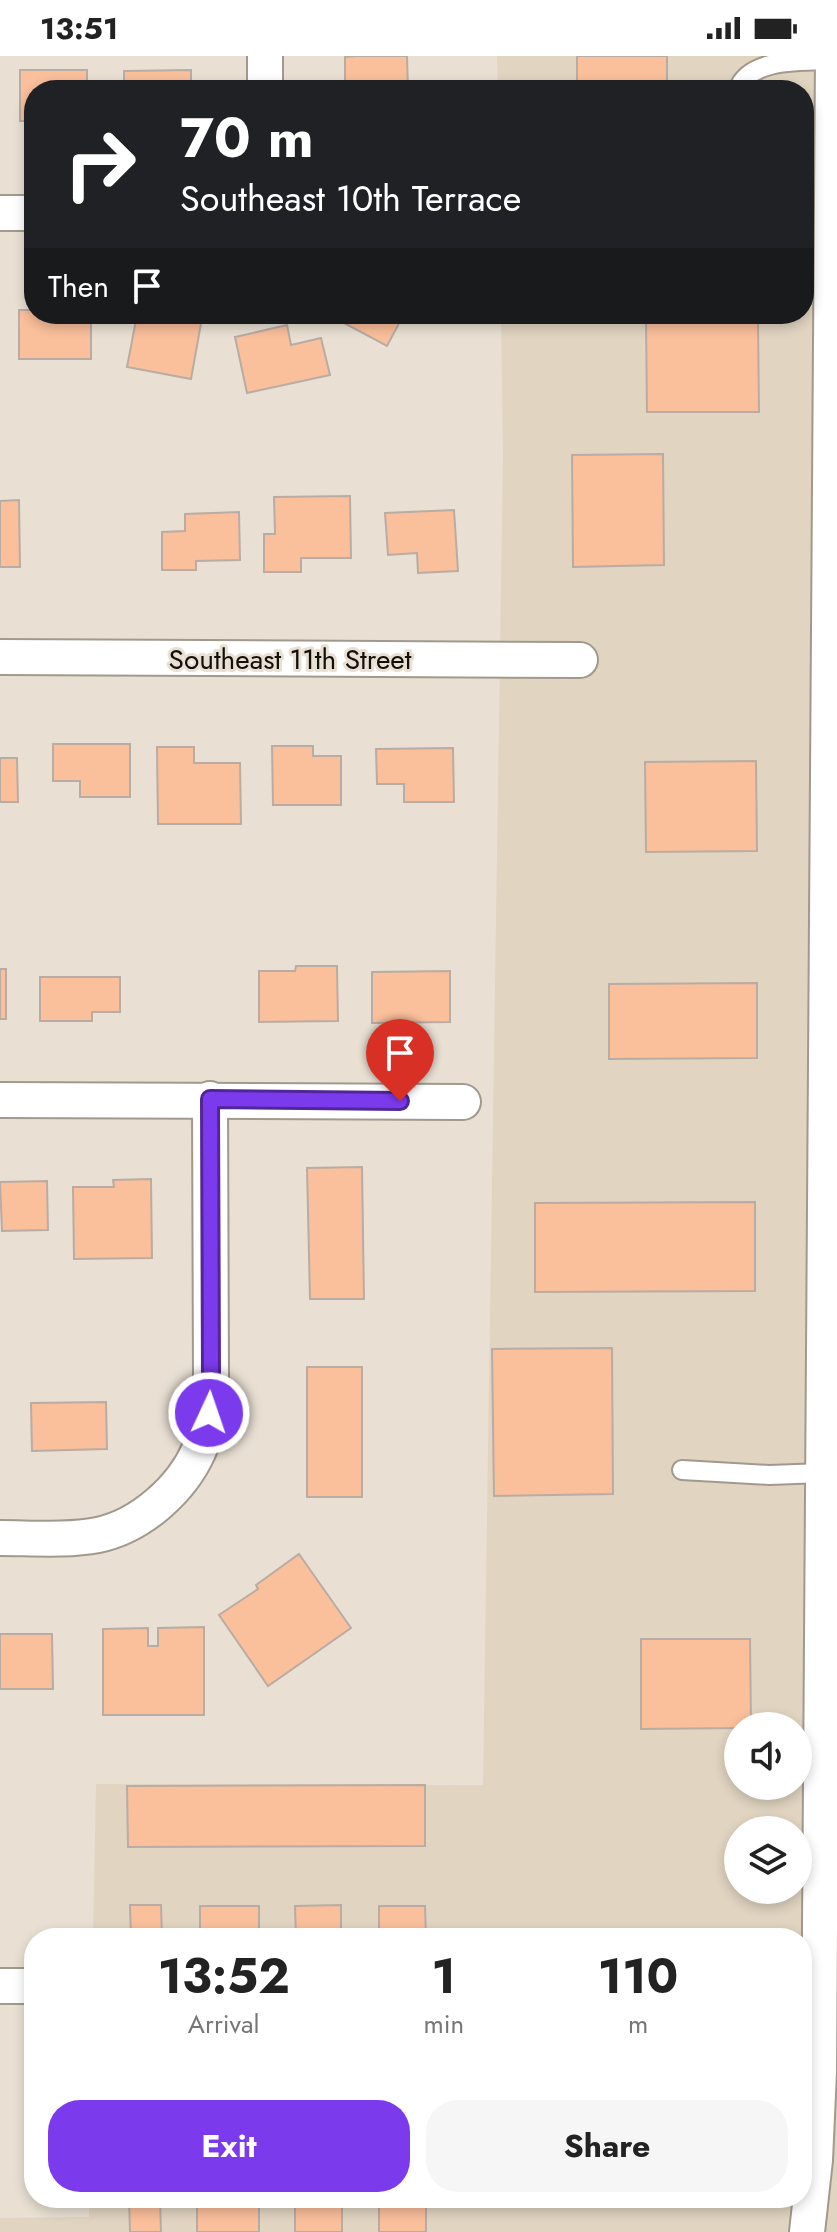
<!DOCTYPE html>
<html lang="en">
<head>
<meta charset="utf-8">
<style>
  body { margin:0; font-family:Jost,sans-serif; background:#f6f6f6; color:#222; height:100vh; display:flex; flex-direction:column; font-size:30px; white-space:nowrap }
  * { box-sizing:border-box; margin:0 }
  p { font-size:26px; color:#767676 }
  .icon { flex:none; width:44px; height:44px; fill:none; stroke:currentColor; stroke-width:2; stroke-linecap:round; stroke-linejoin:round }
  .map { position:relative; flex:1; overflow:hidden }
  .sheet { position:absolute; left:24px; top:1872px; width:788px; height:280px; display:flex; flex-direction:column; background:#fff; border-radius:32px; box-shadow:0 4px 12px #0003 }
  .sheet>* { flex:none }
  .top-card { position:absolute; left:24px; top:24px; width:790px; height:244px; border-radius:32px; box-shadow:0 4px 12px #0003; background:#202124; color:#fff; overflow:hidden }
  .fabs { position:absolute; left:724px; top:1656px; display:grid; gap:16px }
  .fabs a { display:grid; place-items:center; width:88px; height:88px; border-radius:50%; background:#fff; box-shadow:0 4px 12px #0003; font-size:40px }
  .pin { position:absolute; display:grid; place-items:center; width:68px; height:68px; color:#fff; margin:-82px -34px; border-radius:50% 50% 50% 0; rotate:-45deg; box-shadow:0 0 8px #0007 }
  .pin .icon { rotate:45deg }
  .me { position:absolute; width:88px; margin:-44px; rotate:3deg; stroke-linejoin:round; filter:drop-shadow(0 0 6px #0008) }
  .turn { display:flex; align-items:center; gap:28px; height:168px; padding:0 24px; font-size:36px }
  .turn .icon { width:104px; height:104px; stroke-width:2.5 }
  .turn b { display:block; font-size:56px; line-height:68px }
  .then { display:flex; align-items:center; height:76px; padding:0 24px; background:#0003; gap:16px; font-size:30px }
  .eta { display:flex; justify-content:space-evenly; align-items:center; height:136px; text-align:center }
  .eta b { font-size:48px; font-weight:700; line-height:56px }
  .primary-button { display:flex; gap:16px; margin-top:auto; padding:16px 24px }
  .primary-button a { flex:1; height:92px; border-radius:32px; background:#7c3aed; color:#fff; font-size:32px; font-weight:700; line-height:92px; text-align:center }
  .primary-button a+a { background:#f6f6f6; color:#222 }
  .status { display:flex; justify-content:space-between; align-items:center; height:56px; padding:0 40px; background:#fff; direction:ltr }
  .status svg { height:22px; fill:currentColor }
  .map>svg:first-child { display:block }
  .built { fill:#e1d4c1; fill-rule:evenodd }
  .building { fill:#fabf9b; stroke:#b9aca4; stroke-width:2 }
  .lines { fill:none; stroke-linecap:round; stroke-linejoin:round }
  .lane-casing { stroke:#a1998d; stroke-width:22 }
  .street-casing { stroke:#a1998d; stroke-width:38 }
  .lane { stroke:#fff; stroke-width:18 }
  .street { stroke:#fff; stroke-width:34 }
  .route-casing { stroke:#51269a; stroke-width:20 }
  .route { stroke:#7c3aed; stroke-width:14 }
  .labels { text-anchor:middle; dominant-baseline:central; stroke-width:6; stroke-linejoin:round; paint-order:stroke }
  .street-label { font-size:28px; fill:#12100b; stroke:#e9e0d3 }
</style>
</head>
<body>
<div class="status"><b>13:51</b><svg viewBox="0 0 49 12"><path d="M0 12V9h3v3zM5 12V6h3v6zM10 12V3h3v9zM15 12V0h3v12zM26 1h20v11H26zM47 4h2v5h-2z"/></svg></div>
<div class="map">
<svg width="837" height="2176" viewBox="0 0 837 2176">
  <rect width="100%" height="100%" fill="#e9e0d3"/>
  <path class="built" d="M 497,0 L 837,0 L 837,2176 L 0,2176 L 0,2162 L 89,2161 L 89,2142 L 802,2142 L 802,1882 L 93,1882 L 96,1728 L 483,1729 L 503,399 L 501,258 L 804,258 L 804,34 L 498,34 ZM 738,1670 L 798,1670 L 798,1730 L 738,1730 ZM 738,1774 L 798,1774 L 798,1834 L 738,1834 Z"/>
  <g class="building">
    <polygon points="356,0 407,0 408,33 345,33 345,1"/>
    <rect x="577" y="0" width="90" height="34"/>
    <polygon points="20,14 87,14 87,34 34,34 34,65 20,65"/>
    <polygon points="191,14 191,34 124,34 124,15"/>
    <polygon points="19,254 34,254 34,258 91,258 91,303 19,303"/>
    <polygon points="173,258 202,262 191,323 127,311 137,259 172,265"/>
    <polygon points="348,258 404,258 387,290 344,267"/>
    <polygon points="758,266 759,356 647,356 646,267"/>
    <polygon points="287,269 291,289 321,282 330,319 247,337 235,281"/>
    <polygon points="663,398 664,509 573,511 572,399"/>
    <polygon points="350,440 351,502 301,502 301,516 264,516 264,478 275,478 274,441"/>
    <polygon points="19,444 20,511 0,511 0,445"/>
    <polygon points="454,454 458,515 418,517 417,497 388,499 385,457"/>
    <polygon points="239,456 240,504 196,505 196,514 162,514 162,476 185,475 185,458"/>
    <polygon points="53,688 130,688 130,741 80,741 80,725 53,725"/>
    <polygon points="272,690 313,690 313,700 341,700 341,749 273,749"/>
    <polygon points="157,691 194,691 194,707 240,707 241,768 158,768"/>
    <polygon points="453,692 454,746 404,746 404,728 377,728 376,693"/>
    <polygon points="0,702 17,702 18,746 0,746"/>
    <polygon points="756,705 757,795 646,796 645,706"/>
    <polygon points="296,910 337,910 338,965 259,966 259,915 295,915"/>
    <rect x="0" y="913" width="6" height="50"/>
    <polygon points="450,915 450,966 372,967 372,916"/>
    <polygon points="40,921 120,921 120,956 92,956 92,965 40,965"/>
    <polygon points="757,927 757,1002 609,1003 609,928"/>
    <polygon points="362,1111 364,1243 310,1243 307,1112"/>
    <polygon points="151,1123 152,1202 74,1203 73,1131 114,1131 113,1124"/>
    <polygon points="47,1125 48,1174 2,1175 0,1126"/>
    <polygon points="755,1146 755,1235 535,1236 535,1147"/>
    <polygon points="612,1292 613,1438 494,1440 492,1293"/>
    <rect x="307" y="1311" width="55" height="130"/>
    <polygon points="106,1346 107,1393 32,1395 31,1347"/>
    <polygon points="299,1498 351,1572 268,1630 219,1559 258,1533 256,1529"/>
    <polygon points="204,1571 204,1659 103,1659 103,1573 148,1572 148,1590 158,1590 158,1572"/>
    <polygon points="0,1578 52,1578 53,1633 0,1633"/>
    <polygon points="641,1583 750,1583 751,1670 738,1670 738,1672 641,1673"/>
    <polygon points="425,1729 425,1790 128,1791 127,1730"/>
    <polygon points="130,1849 161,1849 162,1882 131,1882"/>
    <polygon points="341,1849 341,1882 296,1882 295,1850"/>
    <rect x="200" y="1850" width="59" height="32"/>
    <polygon points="379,1850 425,1850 426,1882 379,1882"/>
    <polygon points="129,2142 160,2142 161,2176 130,2176"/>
    <rect x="197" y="2142" width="62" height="34"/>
    <rect x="295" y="2142" width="47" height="34"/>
    <rect x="379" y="2142" width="47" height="34"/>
  </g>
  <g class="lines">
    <g class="lane-casing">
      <g id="lane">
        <path d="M 738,34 C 749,1 806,5 833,4"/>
        <polyline points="682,1414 769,1419 823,1417"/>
      </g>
    </g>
    <g class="street-casing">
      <g id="street">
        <polyline points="265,34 265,0"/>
        <polyline points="0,157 34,157"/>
        <polyline points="0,601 580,604"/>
        <polyline points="0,1044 463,1046"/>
        <path d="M 0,1482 C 32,1482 66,1485 98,1479 C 141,1470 182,1433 199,1394 C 209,1372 210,1345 211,1322 L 210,1043"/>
        <polyline points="0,1930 34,1930"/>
        <polyline points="807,2176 815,2104 819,2016 833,0"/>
      </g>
    </g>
    <use href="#lane" class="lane"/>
    <use href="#street" class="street"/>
  </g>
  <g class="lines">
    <g class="route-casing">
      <polyline id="route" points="209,1357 211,1322 210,1043 400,1045"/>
    </g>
    <use href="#route" class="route"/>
  </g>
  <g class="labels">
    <g class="street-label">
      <text x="290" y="603">Southeast 11th Street</text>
    </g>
  </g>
</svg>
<div class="fabs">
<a><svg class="icon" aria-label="sound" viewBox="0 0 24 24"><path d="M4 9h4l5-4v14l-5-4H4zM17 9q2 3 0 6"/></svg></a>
<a><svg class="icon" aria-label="layers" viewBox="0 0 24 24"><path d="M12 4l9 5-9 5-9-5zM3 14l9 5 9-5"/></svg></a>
</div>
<div class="pin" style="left:400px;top:1045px;background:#d93025"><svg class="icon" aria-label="arrive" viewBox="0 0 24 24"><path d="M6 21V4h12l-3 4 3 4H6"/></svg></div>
<svg class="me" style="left:209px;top:1357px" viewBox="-20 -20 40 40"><circle r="17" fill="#7c3aed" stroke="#fff" stroke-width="3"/><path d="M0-11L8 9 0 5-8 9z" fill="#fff"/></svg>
<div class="top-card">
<div class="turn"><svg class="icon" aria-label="right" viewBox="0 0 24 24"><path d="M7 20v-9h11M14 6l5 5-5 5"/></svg><div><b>70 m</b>Southeast 10th Terrace</div></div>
<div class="then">Then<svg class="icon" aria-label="arrive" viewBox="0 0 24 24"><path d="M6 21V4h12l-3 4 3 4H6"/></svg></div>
</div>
<section class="sheet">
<div class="eta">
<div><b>13:52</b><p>Arrival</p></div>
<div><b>1</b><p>min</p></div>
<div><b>110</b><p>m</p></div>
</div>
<div class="primary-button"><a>Exit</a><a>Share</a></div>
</section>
</div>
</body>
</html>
